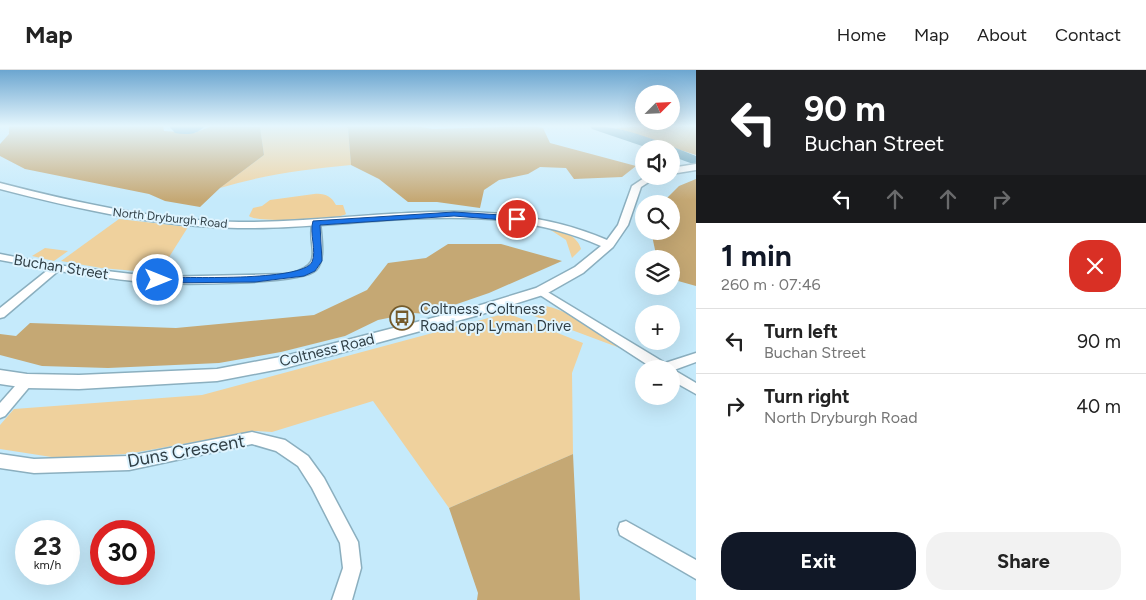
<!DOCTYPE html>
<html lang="en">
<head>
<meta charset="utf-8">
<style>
  body { margin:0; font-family:Figtree,sans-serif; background:#f2f2f2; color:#222; height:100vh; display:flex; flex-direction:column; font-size:19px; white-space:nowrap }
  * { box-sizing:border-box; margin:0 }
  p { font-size:16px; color:#767676 }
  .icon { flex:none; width:28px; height:28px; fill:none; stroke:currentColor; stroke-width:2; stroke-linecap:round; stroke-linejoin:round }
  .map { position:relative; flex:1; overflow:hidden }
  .side { display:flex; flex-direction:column; background:#fff; width:450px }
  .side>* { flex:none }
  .hud { background:#202124; color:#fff; overflow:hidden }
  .needle { width:32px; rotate:66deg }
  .tools { position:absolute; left:635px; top:15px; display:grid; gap:10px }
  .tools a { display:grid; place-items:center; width:45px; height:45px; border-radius:50%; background:#fff; box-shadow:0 5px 20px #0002; font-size:25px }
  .speed { position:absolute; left:15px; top:450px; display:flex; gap:10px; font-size:25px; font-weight:700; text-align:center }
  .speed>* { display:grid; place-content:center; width:65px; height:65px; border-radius:50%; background:#fff; box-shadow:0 5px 20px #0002; line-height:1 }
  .speed small { font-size:12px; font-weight:400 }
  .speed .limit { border:8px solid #d22; background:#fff; color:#111 }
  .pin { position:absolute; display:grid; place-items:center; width:42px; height:42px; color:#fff; margin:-21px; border:2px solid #fff; border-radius:50%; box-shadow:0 1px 5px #0007 }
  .me { position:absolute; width:55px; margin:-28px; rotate:90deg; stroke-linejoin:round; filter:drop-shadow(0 0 4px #0008) }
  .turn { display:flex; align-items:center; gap:18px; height:105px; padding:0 25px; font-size:22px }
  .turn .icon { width:65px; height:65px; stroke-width:2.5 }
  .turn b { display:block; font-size:35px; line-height:42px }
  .lanes { display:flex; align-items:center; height:48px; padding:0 25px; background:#0003; justify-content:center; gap:25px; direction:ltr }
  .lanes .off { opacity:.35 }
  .round { display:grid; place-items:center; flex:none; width:52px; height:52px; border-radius:20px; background:#f2f2f2 }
  .overview { display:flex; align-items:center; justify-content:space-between; height:85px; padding:0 25px }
  h1 { font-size:30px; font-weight:700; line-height:38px; color:#111827 }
  .button { display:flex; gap:10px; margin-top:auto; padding:10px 25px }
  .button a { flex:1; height:58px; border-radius:20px; background:#111827; color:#fff; font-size:20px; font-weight:700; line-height:58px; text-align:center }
  .button a+a { background:#f2f2f2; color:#222 }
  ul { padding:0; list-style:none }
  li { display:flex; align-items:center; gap:15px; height:65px; padding:0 25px; border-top:1px solid #e0e0e0 }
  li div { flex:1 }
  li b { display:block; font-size:19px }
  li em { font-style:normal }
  header { display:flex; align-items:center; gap:30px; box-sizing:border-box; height:70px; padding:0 25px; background:#fff; border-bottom:1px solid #e0e0e0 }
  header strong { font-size:24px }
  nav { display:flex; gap:28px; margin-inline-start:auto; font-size:18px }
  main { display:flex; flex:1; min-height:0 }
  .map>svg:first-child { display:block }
  .green { fill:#efd19d }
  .forest { fill:#c5a874 }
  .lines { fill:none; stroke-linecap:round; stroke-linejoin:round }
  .river { fill:#5292ad; fill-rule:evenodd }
  .minor-casing { stroke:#8bafbf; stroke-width:3 }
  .tertiary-casing { stroke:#8bafbf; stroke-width:3 }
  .minor { fill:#fff; fill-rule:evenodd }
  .tertiary { fill:#fff; fill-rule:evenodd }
  .route { fill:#1a73e8; stroke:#114b97 }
  .labels { text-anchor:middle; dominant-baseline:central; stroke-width:4; stroke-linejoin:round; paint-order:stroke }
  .far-street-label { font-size:12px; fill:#303f46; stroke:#def4ff }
  .street-label { font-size:15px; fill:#303f46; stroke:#def4ff }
  .poi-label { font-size:15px; fill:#303f46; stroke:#def4ff; text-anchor:start }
  .near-street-label { font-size:18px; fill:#303f46; stroke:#def4ff }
</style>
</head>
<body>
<header>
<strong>Map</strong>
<nav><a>Home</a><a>Map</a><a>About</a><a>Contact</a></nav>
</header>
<main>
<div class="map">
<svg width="696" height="530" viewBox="0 0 696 530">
  <rect width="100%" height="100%" fill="#c5eafb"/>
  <g class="green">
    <path d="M 253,56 L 348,57 L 351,95 C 306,99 263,105 220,118 L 264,85 L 260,58 Z"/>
    <path d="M 314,124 C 325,123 331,126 336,135 L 343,135 L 346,144 C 337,150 256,153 249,146 L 253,138 L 262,136 L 270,130 Z"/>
    <polygon points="119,149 188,157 159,203 101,198 61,191"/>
    <path d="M 546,157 C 559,160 577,164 581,179 L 572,188 L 566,170 Z"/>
    <polygon points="45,178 68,181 54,191 32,186"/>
    <path d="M 535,235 C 566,235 602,265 628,281 L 518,240 Z"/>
    <polygon points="507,243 583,273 572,303 573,384 449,438 373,331 272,362 256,361 127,384 58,388 0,379 0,355 14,339 202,325"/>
  </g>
  <g class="forest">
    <polygon points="9,56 163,56 164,61 194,63 212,56 260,57 264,85 220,118 200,137 165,131 149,124 25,99 0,86 0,74 9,64"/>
    <polygon points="341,56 416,56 433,59 533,56 543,58 550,73 636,96 622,107 574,109 566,98 540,97 528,104 499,110 484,120 480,138 437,132 408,132 379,109 351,95 348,58"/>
    <polygon points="644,56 696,56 696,85 621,61 616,58"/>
    <polygon points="696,109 696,216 671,209 671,189 657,189 651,161 671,161 671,134 661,134 679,116"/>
    <polygon points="448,174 501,174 562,191 489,223 428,244 413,243 378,250 345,266 281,282 219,293 108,298 42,296 0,285 0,264 16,266 30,253 176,258 314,245 367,220 388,193 426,188"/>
    <polygon points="573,384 580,530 477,530 478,523 449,438"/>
  </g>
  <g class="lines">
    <g class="river">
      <path d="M 169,56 L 205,56 C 197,65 186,65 175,63 Z"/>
      <path d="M 590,56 C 626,56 663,73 696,86 L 696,95 L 671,86 L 671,79 L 651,79 L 592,59 Z"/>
    </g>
    <g class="minor-casing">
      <g id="minor">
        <path d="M 313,150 L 320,152 C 321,166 326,190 316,200 C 301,215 182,214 157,213 C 124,211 91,205 58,201 L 4,247 L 0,248 L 0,238 L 49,199 L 0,190 L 0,184 L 56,195 L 157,207 L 289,204 C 329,194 305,177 313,150 Z"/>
        <polygon points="541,218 665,293 696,283 696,292 674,300 696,313 696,324 671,310 671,299 654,299 537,223 536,221 537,219"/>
        <polygon points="27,306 31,307 33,311 31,315 5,346 0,348 0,333 23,307"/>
        <polygon points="252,362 285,370 308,386 324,408 358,472 361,498 352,530 332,530 343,498 340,473 312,418 298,396 276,381 252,374 129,400 34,403 0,398 0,384 34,389 129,386"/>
        <polygon points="626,451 696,490 696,509 620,465 618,459 620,453"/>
      </g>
    </g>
    <g class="tertiary-casing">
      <g id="tertiary">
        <polygon points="696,94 696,100 671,104 671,98"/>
        <path d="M 647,106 L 658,106 L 641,117 L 628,155 L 613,177 L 583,203 L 546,224 L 479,245 L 285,298 L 217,311 L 79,319 L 27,318 L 0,314 L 0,300 L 27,304 L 79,305 L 217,299 L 285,286 L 471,238 L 536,218 L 575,197 L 601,176 C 487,124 359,160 238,158 C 157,157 78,139 0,119 L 0,113 C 78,133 158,151 239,152 C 362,153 490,119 607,170 L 618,155 L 632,116 Z"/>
      </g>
    </g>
    <use href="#minor" class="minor"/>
    <use href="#tertiary" class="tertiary"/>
  </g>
  <linearGradient id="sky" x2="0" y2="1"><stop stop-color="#6ca6d0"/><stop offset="0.43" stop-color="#e5f6fd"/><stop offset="1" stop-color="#e5f6fd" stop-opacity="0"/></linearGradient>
  <rect width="696" height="130" fill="url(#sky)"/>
  <path class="route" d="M 454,142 L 517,146 L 521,149 L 517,151 L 454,146 L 320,155 L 322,191 L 315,201 L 304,206 L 255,212 L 158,213 L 153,210 L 158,207 C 182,207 302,212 312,192 C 317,181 309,163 313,151 Z"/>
  <defs>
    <g id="bus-ring" transform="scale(1.25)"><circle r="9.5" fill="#def4ff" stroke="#745b2c" stroke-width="1.5"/><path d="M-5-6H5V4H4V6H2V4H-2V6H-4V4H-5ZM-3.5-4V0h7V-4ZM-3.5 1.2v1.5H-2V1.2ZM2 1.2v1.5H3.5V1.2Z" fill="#745b2c"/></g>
  </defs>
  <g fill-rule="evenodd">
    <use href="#bus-ring" x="402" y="248"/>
  </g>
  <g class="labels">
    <g class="far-street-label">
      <text transform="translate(170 148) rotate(6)">North Dryburgh Road</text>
    </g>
    <g class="street-label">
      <text transform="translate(61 197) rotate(9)">Buchan Street</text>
      <text transform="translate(327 280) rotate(-14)">Coltness Road</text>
    </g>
    <g class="poi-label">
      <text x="420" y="239">Coltness, Coltness<tspan x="420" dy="17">Road opp Lyman Drive</tspan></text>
    </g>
    <g class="near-street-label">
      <text transform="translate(186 381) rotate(-10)">Duns Crescent</text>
    </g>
  </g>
</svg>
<div class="tools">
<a><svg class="needle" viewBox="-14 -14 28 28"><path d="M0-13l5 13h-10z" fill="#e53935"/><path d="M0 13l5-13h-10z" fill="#767676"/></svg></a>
<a><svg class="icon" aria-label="sound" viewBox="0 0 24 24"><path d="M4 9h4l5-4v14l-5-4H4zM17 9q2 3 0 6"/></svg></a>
<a><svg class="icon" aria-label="search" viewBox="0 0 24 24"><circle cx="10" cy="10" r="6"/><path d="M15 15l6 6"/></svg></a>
<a><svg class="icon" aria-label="layers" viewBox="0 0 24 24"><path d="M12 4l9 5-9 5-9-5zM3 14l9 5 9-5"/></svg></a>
<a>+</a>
<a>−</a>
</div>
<div class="speed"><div>23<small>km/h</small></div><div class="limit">30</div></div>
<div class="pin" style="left:517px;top:149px;background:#d93025"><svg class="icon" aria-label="arrive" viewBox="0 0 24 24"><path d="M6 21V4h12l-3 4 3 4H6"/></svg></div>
<svg class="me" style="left:158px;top:210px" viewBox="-20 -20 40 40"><circle r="17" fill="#1a73e8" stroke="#fff" stroke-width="3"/><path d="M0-11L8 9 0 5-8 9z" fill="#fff"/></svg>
</div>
<section class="side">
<div class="hud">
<div class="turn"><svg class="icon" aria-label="left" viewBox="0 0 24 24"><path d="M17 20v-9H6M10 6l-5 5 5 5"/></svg><div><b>90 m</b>Buchan Street</div></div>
<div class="lanes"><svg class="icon" aria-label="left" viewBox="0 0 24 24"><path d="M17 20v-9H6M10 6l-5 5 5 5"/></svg><svg class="icon off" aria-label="ahead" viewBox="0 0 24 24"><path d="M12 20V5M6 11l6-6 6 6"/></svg><svg class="icon off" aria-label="ahead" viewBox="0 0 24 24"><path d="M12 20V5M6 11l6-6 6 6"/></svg><svg class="icon off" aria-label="right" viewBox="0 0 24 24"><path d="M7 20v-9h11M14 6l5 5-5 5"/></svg></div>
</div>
<div class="overview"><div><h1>1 min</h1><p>260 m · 07:46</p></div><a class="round" style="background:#d93025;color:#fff"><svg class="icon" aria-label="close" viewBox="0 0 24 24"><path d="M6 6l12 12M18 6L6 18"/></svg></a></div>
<ul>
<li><svg class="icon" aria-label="left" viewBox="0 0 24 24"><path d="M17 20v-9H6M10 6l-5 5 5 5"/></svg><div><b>Turn left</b><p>Buchan Street</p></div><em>90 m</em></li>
<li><svg class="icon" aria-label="right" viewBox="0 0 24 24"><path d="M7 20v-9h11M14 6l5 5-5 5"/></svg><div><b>Turn right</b><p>North Dryburgh Road</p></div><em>40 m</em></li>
</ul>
<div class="button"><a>Exit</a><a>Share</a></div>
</section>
</main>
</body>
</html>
